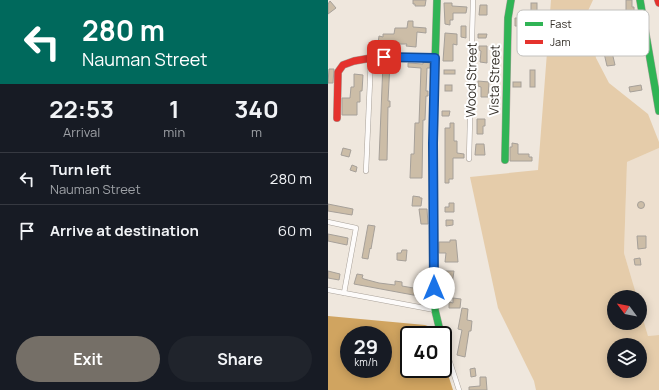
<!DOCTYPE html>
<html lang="en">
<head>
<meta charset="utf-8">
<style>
  body { margin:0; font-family:Manrope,sans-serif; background:#20242c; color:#f1f3f6; height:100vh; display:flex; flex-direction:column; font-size:15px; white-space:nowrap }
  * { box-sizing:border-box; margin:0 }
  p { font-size:13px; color:#9ea1a6 }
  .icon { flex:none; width:22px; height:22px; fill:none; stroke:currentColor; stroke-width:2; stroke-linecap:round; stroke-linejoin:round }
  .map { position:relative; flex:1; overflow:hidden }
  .side { display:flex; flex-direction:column; background:#171b24; width:328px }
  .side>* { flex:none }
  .top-card { background:#00695c; color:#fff; overflow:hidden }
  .needle { width:26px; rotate:302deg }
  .buttons { position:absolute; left:279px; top:290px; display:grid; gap:8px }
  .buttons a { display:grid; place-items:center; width:40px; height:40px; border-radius:50%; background:#171b24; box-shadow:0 2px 10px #0003; font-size:20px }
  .speed { position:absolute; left:12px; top:326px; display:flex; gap:8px; font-size:20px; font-weight:700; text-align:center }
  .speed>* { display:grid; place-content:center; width:52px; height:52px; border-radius:50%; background:#171b24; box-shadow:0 2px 10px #0003; line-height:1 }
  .speed small { font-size:10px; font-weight:400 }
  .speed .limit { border:2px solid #111; border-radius:6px; background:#fff; color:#111 }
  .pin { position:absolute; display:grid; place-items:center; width:34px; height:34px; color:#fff; margin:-17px; border-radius:8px; box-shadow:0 2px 6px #0006 }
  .me { position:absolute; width:44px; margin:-22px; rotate:0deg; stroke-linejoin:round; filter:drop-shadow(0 0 3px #0008) }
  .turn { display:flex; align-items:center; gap:14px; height:84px; padding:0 16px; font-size:18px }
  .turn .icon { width:52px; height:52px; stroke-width:2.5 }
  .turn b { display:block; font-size:28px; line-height:34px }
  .eta { display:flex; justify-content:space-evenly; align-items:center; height:68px; text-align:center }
  .eta b { font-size:24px; font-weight:700; line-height:28px }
  .cta { display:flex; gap:8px; margin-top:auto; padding:8px 16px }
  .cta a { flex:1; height:46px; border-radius:24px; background:#756f67; color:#fff; font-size:16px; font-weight:700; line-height:46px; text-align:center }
  .cta a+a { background:#20242c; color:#f1f3f6 }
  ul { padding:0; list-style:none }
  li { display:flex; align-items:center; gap:12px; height:52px; padding:0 16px; border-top:1px solid #363941 }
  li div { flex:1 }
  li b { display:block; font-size:15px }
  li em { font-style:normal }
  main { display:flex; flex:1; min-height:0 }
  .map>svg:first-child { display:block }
  .built { fill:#eddfce }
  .green { fill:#e5ccaa; fill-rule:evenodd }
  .water { fill:#d0a460; fill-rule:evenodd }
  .building { fill:#ccbda7; stroke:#a6a099 }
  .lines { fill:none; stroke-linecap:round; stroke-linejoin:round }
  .street-casing { stroke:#a8a199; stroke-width:5.5 }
  .fast-casing { stroke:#a8a199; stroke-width:8 }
  .jam-casing { stroke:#a8a199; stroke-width:8 }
  .street { stroke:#fdfbfa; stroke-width:4.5 }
  .fast { stroke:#30b455; stroke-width:7 }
  .jam { stroke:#e5322d; stroke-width:7 }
  .route-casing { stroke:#114b97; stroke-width:10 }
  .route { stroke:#1a73e8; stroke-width:7 }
  .labels { text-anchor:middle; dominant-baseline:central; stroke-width:4; stroke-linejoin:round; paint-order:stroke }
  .street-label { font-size:13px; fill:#342f28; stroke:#fff }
  .key { fill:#fff; stroke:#c2c1be; stroke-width:1 }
  .key-label { font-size:11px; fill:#342f28 }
</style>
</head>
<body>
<main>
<section class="side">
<div class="top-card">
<div class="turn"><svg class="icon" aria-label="left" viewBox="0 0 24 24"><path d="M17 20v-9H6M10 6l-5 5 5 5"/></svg><div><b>280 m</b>Nauman Street</div></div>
</div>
<div class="eta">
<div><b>22:53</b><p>Arrival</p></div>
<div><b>1</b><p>min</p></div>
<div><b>340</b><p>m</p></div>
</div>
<ul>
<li><svg class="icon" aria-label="left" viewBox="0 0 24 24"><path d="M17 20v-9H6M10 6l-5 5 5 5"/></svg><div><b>Turn left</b><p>Nauman Street</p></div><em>280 m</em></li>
<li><svg class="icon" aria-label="arrive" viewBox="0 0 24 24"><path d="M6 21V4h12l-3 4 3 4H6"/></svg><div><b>Arrive at destination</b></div><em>60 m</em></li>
</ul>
<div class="cta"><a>Exit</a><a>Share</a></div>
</section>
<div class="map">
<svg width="331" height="390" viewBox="0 0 331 390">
  <rect width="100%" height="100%" fill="#efe7dd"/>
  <polygon class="built" points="331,148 331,335 320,336 312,309 312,297 309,297 296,253 299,162"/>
  <path class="green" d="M 223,0 L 265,0 L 259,13 L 268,58 L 281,83 L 320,114 L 331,142 L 331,148 L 299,162 L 296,253 L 309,297 L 286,297 L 286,323 L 312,323 L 312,309 L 320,336 L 331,335 L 331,390 L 208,390 L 206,381 L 170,308 L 142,177 L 210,170 ZM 286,345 L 312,345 L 312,371 L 286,371 Z"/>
  <path class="water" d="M 0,316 L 97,325 L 105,328 L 107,335 L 81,335 L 81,369 L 115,369 L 115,359 L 125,390 L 0,390 ZM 21,335 L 55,335 L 55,369 L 21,369 Z"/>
  <g class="building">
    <polygon points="85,0 98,0 97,6 87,6 87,4 85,4"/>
    <polygon points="298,0 304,0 304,7 306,7 306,13 298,13"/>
    <polygon points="2,1 8,8 0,14 0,4"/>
    <polygon points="116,3 124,3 124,6 139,7 138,13 125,13 125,20 122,20 122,25 117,24"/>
    <rect x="203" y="3" width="6" height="8"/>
    <polygon points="152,5 159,5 159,15 151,15"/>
    <polygon points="187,18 197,18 195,26 187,26"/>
    <polygon points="80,21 85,21 85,27 98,28 98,33 89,32 88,47 78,46 79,44 55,44 50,43 51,36 55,37 55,34 66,34 67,28 79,28"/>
    <polygon points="133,26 138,26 138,38 133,37"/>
    <polygon points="117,33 129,34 129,45 125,44 125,61 115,61"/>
    <polygon points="150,34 159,34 158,38 150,38"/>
    <polygon points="151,46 159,46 159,63 152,62 153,51 151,50"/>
    <polygon points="284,52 287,65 279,66 276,53"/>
    <polygon points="95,62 102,63 102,68 99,68 98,91 100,91 100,96 98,96 97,120 95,120 94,178 82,178 83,154 86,154 87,123 91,123 93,68 80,67 80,63 95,64"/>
    <polygon points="55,63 62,63 60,101 62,101 62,107 60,107 59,160 51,160"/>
    <polygon points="1,69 6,69 5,83 0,83"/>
    <rect x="116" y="70" width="11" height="4"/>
    <rect x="202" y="70" width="5" height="17"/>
    <polygon points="26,74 35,75 34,91 32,91 32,102 29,102 29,115 14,115 14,98 22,98 23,87 26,87"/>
    <polygon points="150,81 161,82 160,97 153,97 153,87 150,86"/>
    <rect x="185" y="82" width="8" height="5"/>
    <rect x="117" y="85" width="7" height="6"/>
    <polygon points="313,85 314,90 302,92 301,87"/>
    <polygon points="114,111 122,111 121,116 114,116"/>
    <polygon points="149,119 157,119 157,126 155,126 155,134 149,134"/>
    <polygon points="122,123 126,123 126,141 129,141 129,153 136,154 136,158 125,158 125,179 121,179 121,183 117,183 117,128 122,128"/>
    <polygon points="184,143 190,144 190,154 201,154 201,157 204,157 204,161 182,161 182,147 184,147"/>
    <polygon points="148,144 156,144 157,155 147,155"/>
    <polygon points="15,148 23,150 21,157 13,155"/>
    <polygon points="24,165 29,167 28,172 22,170"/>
    <polygon points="85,196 92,197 92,198 94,198 93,206 84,206"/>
    <circle cx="313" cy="205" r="3.5"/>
    <polygon points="121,203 126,203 126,212 117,212 117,207 121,207"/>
    <polygon points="0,204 25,209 24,215 0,211"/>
    <polygon points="91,209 99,209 100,224 93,224"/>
    <polygon points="118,220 125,220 125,225 118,226"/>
    <polygon points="40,225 47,226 43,249 42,248 40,259 34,258"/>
    <polygon points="0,234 20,238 19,245 0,241"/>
    <polygon points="309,236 318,236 318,248 310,249"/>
    <polygon points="122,240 128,240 130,262 117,262 118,253 111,253 111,242 122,242"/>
    <polygon points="74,250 79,250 78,261 69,260 69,253 73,253"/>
    <polygon points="312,258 313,265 307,265 306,259"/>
    <polygon points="0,271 12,274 11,280 0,278"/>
    <polygon points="116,271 126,271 123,291 118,291 119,278 116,278"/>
    <polygon points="29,274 35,275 34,278 36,279 51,283 67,285 67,281 74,282 74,286 91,289 92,287 98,288 96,297 26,284"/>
    <polygon points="125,298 133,299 132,308 121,308 121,302 125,303"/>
    <polygon points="134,308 140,309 139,320 144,321 143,331 141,331 137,357 129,355 134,330 130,329"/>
    <polygon points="147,368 148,376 143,377 142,369"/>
    <polygon points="152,377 158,377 159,390 141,390 141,387 152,386"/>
  </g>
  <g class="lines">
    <g class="street-casing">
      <g id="street">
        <polyline points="141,159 145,0"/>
        <polyline points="38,171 43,58"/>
        <polyline points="0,222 28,228 16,293"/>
        <polyline points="0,290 107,310"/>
        <polyline points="115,341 131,390"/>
      </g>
    </g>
    <g class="fast-casing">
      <g id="fast">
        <polyline points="109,0 105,130 105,273 107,310 113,335"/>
        <polyline points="312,0 331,111"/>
        <polyline points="177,160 180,18 183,0"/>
      </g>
    </g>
    <g class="jam-casing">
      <g id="jam">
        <polyline points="330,0 331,3"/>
        <polyline points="9,118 10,72 15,65 26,61 49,57 107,58"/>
      </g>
    </g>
    <use href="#street" class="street"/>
    <use href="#fast" class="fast"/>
    <use href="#jam" class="jam"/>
  </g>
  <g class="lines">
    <g class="route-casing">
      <polyline id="route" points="56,57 107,58 105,143 106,288"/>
    </g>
    <use href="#route" class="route"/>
  </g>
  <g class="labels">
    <g class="street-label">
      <text transform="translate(143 80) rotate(-89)">Wood Street</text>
      <text transform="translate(166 80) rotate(-89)">Vista Street</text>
    </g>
  </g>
  <rect x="189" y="10" width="132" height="46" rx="6" class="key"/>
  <rect x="197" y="22" width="18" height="4" fill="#30b455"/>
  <rect x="197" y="40" width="18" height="4" fill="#e5322d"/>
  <g class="key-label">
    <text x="222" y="28">Fast</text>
    <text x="222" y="46">Jam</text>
  </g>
</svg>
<div class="buttons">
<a><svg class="needle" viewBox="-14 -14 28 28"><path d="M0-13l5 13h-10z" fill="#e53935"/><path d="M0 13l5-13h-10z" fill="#9ea1a6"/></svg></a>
<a><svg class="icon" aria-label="layers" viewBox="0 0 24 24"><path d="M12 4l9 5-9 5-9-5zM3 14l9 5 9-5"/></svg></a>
</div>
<div class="speed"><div>29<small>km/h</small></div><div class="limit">40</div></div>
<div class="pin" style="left:56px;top:57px;background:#d93025"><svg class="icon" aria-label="arrive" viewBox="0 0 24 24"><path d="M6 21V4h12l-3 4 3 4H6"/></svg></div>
<svg class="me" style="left:106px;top:288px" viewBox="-20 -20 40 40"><circle r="19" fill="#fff"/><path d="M0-13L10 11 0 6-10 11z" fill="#1a73e8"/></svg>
</div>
</main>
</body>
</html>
